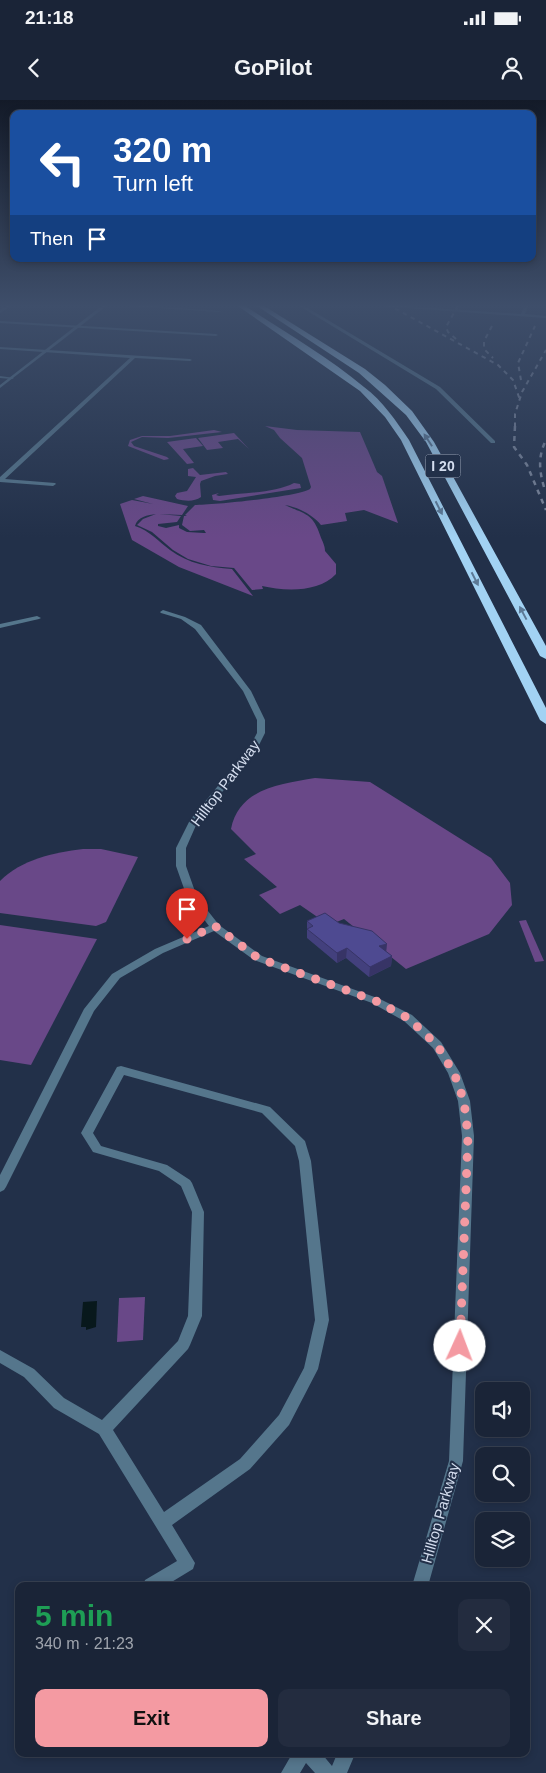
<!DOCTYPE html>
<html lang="en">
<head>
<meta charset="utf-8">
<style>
  body { margin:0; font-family:Arial,sans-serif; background:#232c3f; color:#f1f3f6; height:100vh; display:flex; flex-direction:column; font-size:19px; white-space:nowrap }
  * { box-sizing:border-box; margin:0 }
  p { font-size:16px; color:#9fa4ad }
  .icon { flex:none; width:28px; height:28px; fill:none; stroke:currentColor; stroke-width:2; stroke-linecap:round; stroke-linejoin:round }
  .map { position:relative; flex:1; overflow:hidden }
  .drawer { position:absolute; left:15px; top:1482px; width:515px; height:175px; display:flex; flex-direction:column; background:#1a2437; border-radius:10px; box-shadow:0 2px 8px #0003,0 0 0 1px #384152 }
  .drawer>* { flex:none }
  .top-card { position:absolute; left:10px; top:10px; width:526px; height:152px; border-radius:10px; box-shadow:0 2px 8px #0003,0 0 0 1px #384152; background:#1a4fa0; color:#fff; overflow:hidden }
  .tools { position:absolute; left:475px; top:1282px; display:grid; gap:10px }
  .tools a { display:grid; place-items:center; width:55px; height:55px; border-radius:10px; background:#1a2437; box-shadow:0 2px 8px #0003,0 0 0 1px #384152; font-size:25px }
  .pin { position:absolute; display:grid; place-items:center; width:42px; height:42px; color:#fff; margin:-51px -21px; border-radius:50% 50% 50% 0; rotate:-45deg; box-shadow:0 0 5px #0007 }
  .pin .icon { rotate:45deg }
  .me { position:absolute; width:55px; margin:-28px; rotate:2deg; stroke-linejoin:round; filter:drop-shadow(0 0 4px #0008) }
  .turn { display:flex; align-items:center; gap:18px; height:105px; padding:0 20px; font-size:22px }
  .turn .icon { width:65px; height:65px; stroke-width:2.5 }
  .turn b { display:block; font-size:35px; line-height:42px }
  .then { display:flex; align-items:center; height:48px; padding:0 20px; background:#0003; gap:10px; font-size:19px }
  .round { display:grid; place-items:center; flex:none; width:52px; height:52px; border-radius:10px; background:#232c3f }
  .head { display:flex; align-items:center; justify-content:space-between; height:85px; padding:0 20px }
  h1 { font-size:30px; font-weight:700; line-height:38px; color:#1e9e55 }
  .primary-button { display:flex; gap:10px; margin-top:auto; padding:10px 20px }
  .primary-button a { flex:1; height:58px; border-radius:10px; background:#f49aa2; color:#111; font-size:20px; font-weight:700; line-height:58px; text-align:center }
  .primary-button a+a { background:#232c3f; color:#f1f3f6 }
  .status { display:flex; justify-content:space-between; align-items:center; height:35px; padding:0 25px; background:#1a2437; direction:ltr }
  .status svg { height:14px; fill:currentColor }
  header { display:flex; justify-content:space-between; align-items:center; height:65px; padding:0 20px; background:#1a2437; font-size:22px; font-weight:700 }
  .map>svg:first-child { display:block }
  .green { fill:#694888 }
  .water { fill:#08181c }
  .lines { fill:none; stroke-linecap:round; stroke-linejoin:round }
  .minor { fill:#55768c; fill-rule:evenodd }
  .tertiary { fill:#55768c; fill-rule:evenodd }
  .motorway { fill:#a2d2f3; fill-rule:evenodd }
  .rail-far1 { stroke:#7a859a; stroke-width:2; stroke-dasharray:4.5 4.5; stroke-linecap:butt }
  .rail { stroke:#7a859a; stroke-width:2.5; stroke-dasharray:5 5; stroke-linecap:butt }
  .wall { fill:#43407d }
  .shaded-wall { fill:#373466 }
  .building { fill:#4e4a91; stroke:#373466 }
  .oneway { fill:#5c7996 }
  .route { stroke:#f49aa2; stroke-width:9; stroke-dasharray:0 16.2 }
  .labels { text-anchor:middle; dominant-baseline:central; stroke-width:4; stroke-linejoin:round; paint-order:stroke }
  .shield { fill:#223049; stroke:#9fa9bc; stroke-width:1 }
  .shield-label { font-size:14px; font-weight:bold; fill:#d4ddee }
  .street-label { font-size:15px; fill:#d4ddee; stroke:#223049 }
</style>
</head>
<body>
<div class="status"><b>21:18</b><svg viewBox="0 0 49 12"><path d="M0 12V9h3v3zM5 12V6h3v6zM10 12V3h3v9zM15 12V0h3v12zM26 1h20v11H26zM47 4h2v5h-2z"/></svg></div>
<header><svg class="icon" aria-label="back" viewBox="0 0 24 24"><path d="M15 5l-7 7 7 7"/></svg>GoPilot<svg class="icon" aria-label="person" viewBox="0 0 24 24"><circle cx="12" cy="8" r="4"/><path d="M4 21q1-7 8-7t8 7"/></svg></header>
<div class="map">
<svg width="546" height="1673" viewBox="0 0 546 1673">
  <rect width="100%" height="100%" fill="#223049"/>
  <g class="green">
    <path d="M 265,326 L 297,330 L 360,332 L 377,372 L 382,376 L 398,423 L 364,410 L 345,413 L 347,421 L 321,425 C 313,415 298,407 285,405 C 304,414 313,413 320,435 C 322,441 325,445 325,451 L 336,464 L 336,474 C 319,493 284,491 262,486 L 263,489 L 252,490 L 234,468 L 211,466 L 188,459 L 173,450 L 152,432 L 137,425 L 143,419 L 156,414 C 148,415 137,417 135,426 C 150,431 158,441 170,450 C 189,464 209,467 232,469 L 253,496 L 179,467 L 132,440 L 120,404 L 132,400 L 153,404 L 134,399 L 143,396 L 188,406 L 182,415 L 159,414 L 181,416 L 177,422 L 158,424 L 158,426 L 166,428 L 179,425 L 179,428 L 187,432 L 204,433 L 206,433 L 204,430 L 190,431 L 182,425 L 184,416 L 187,416 L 185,415 L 195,405 C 213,405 297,397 310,389 L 311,387 L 302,358 L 280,338 L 274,330 Z"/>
    <polygon points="214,330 222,332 168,338 142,337 131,342 134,346 167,357 169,359 164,360 128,346 130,340 142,336 170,336"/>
    <polygon points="234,333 249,349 238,339 218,342 223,348 207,350 198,338"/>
    <polygon points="196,338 203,346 183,349 194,363 187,364 167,342"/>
    <path d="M 193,368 L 200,375 L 226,372 L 228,374 L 215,376 L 201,381 L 200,384 L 201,397 C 194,402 185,401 177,399 L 175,396 L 177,393 L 187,391 L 196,377 L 188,376 L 188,369 Z"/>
    <path d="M 294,383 L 300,384 L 301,388 L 220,401 L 213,400 L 212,395 L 219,393 L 216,395 L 219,396 C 241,393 275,393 294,383 Z"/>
    <path d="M 315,678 L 370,682 L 491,758 L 510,783 L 512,805 L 489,834 L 406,869 L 344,819 L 329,825 L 300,805 L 280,814 L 259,795 L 277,787 L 244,759 L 256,754 L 231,729 C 239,688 281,684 315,678 Z"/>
    <path d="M 83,749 L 101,749 L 138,757 L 106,822 L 96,826 L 0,813 L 0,781 C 22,759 53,753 83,749 Z"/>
    <polygon points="526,820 544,861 535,862 519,821"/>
    <polygon points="0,825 97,839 31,965 0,960"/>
    <polygon points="145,1197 143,1240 117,1242 119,1198"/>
  </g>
  <polygon class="water" points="97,1201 96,1227 86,1230 86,1227 81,1227 83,1202"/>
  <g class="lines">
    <g class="minor">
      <polygon points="9,204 14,204 0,213 0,210"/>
      <polygon points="95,204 121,204 221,211 219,212"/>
      <polygon points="296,204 301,204 440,287 495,341 495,343 491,343 436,289"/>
      <polygon points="352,204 374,204 521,214 525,204 529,204 525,214 546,216 546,218"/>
      <polygon points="0,221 216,234 218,235 216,236 0,223"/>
      <polygon points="0,247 190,259 192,260 190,261 135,258 5,379 55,383 56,384 53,386 0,382 0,377 130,258 0,249"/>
      <polygon points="0,276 14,278 12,279 0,278"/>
      <polygon points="163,510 185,517 201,525 251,591 265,620 265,633 257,649 197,723 186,748 186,766 197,797 219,825 262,856 380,899 412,915 441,942 460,973 470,1001 474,1036 463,1361 428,1486 412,1486 449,1361 462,1036 458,1001 448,973 433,948 404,921 372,903 254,860 214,831 163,853 120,878 94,911 6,1087 4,1090 0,1092 0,1075 84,909 112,874 155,849 209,826 187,797 176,766 176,748 190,720 249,648 257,633 257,620 243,591 195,529 181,519 161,513 160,512"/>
      <polygon points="37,516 41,518 39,519 0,528 0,524"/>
      <path d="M 121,966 L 270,1007 L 305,1041 L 311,1061 L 329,1220 L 318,1269 L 289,1325 L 250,1369 L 172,1425 L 195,1463 L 193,1469 L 165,1486 L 143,1486 L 145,1480 L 177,1461 L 99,1334 L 54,1308 L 24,1277 L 0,1263 L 0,1250 L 34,1269 L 64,1298 L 102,1320 L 178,1241 L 188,1216 L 192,1112 L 181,1086 L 159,1071 L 93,1052 L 81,1033 L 117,967 ZM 124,975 L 262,1013 L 295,1046 L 299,1061 L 315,1220 L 304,1268 L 279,1315 L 240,1359 L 164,1412 L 113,1330 L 188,1249 L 190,1245 L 202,1216 L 204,1112 L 192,1083 L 190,1080 L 167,1065 L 101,1046 L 93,1033 Z"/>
      <polygon points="292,1654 322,1654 332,1666 337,1654 355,1654 347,1673 315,1673 306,1663 300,1673 281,1673"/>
    </g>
    <polygon class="tertiary" points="104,204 109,204 0,288 0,285"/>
    <g class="motorway">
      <path d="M 235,204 L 242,204 C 283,231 327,256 364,287 C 383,301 396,321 409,340 L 546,608 L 546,624 L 540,620 L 401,340 L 385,317 L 360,291 Z"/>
      <polygon points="254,204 261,204 365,269 385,285 412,311 434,342 546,546 546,559 540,556 426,342 406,315 359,273"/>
    </g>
    <g class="rail-far1">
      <polyline points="387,204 498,265 513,280 520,300"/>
      <polyline points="492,226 484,241 484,249 493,258"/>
      <polyline points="456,239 448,232 446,227 459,204"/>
      <polyline points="521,280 518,263 535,226"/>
      <polyline points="515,327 515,314 522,292 546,250"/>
    </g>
    <g class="rail">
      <polyline points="515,326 514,347 527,365 546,410"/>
      <path d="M 544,387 C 539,370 538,356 546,340"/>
    </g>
  </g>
  <polygon class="wall" points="307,821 339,823 392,856 391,866 369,877 346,858 337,863 307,838"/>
  <g class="shaded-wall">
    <polygon points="387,844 386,854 379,846"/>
    <polygon points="347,848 346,858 337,863 337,853"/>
    <polygon points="392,856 391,866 369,877 370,867"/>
  </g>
  <polygon class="building" points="325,813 339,823 372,831 387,844 379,846 392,856 370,867 347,848 337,853 307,829 313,826 307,821"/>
  <defs><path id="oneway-solid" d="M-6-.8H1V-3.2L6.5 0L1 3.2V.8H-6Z" transform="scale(1.25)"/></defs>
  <g class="oneway">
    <use href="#oneway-solid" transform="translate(428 340) rotate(-123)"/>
    <use href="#oneway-solid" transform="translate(439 408) rotate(63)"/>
    <use href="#oneway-solid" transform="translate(475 479) rotate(63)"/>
    <use href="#oneway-solid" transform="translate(523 513) rotate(-118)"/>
  </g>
  <linearGradient id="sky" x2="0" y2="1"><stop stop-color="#131a28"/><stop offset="0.47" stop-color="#3e4e6a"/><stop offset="1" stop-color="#3e4e6a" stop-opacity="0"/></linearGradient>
  <rect width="546" height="438" fill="url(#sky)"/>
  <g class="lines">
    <polyline class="route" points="187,839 215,826 258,858 376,901 408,918 437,945 454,973 464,1001 468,1036 460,1246"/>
  </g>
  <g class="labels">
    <rect class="shield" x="425.5" y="354.5" width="35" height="23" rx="4"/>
    <g class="shield-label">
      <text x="443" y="366">I 20</text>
    </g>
    <g class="street-label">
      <text transform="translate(225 683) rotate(-53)">Hilltop Parkway</text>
      <text transform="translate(440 1413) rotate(-74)">Hilltop Parkway</text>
    </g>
  </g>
</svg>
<div class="tools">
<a><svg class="icon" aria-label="sound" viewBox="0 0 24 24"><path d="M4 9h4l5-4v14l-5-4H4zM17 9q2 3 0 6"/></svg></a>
<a><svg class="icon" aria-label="search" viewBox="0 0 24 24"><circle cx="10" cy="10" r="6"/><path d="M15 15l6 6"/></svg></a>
<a><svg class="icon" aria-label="layers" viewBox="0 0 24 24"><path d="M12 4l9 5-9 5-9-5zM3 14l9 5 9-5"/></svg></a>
</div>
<div class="pin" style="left:187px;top:839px;background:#d93025"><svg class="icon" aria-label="arrive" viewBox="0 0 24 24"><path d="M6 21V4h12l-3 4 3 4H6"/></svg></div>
<svg class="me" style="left:460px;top:1246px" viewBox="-20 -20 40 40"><circle r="19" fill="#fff"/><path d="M0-13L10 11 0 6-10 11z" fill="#f49aa2"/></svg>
<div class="top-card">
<div class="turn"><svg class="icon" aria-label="left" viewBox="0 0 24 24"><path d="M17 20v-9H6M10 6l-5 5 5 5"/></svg><div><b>320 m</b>Turn left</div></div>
<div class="then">Then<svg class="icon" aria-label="arrive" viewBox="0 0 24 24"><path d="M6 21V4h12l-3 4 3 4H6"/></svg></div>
</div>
<section class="drawer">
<div class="head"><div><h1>5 min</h1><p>340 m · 21:23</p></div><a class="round"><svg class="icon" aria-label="close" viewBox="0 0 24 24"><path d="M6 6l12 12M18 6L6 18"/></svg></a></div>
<div class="primary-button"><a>Exit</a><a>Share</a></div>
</section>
</div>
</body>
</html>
